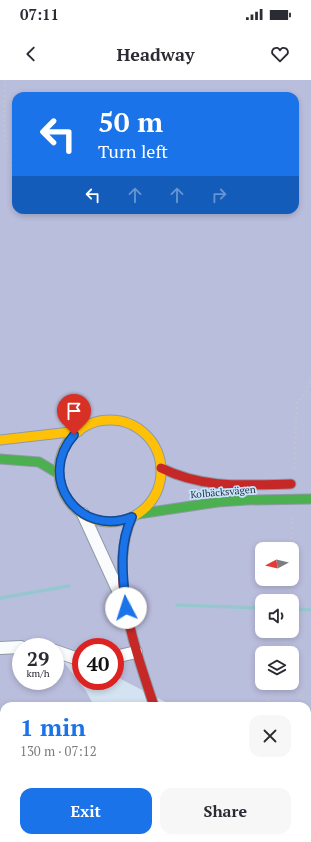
<!DOCTYPE html>
<html lang="en">
<head>
<meta charset="utf-8">
<style>
  body { margin:0; font-family:"PT Serif",serif; background:#f7f7f7; color:#2b2b33; height:100vh; display:flex; flex-direction:column; font-size:15px; white-space:nowrap }
  * { box-sizing:border-box; margin:0 }
  p { font-size:13px; color:#7c7c81 }
  .icon { flex:none; width:22px; height:22px; fill:none; stroke:currentColor; stroke-width:2; stroke-linecap:round; stroke-linejoin:round }
  .map { position:relative; flex:1; overflow:hidden }
  .side { position:absolute; left:0px; top:622px; width:311px; height:140px; display:flex; flex-direction:column; background:#fff; border-radius:12px 12px 0 0; box-shadow:0 2px 6px #0003 }
  .side>* { flex:none }
  .banner { position:absolute; left:12px; top:12px; width:287px; height:122px; border-radius:12px; box-shadow:0 2px 6px #0003; background:#1a73e8; color:#fff; overflow:hidden }
  .needle { width:26px; rotate:263deg }
  .buttons { position:absolute; left:255px; top:462px; display:grid; gap:8px }
  .buttons a { display:grid; place-items:center; width:44px; height:44px; border-radius:8px; background:#fff; box-shadow:0 2px 6px #0003; font-size:20px }
  .speed { position:absolute; left:12px; top:558px; display:flex; gap:8px; font-size:20px; font-weight:700; text-align:center }
  .speed>* { display:grid; place-content:center; width:52px; height:52px; border-radius:50%; background:#fff; box-shadow:0 2px 6px #0003; line-height:1 }
  .speed small { font-size:10px; font-weight:400 }
  .speed .limit { border:6px solid #d22; background:#fff; color:#111 }
  .pin { position:absolute; display:grid; place-items:center; width:34px; height:34px; color:#fff; margin:-41px -17px; border-radius:50% 50% 50% 0; rotate:-45deg; box-shadow:0 0 4px #0007 }
  .pin .icon { rotate:45deg }
  .me { position:absolute; width:44px; margin:-22px; rotate:355deg; stroke-linejoin:round; filter:drop-shadow(0 0 3px #0008) }
  .turn { display:flex; align-items:center; gap:14px; height:84px; padding:0 20px; font-size:18px }
  .turn .icon { width:52px; height:52px; stroke-width:2.5 }
  .turn b { display:block; font-size:28px; line-height:34px }
  .lanes { display:flex; align-items:center; height:38px; padding:0 20px; background:#0003; justify-content:center; gap:20px; direction:ltr }
  .lanes .off { opacity:.35 }
  .round { display:grid; place-items:center; flex:none; width:42px; height:42px; border-radius:12px; background:#f7f7f7 }
  .overview { display:flex; align-items:center; justify-content:space-between; height:68px; padding:0 20px }
  h1 { font-size:24px; font-weight:600; line-height:30px; color:#1a73e8 }
  .primary-button { display:flex; gap:8px; margin-top:auto; padding:8px 20px }
  .primary-button a { flex:1; height:46px; border-radius:12px; background:#1a73e8; color:#fff; font-size:16px; font-weight:600; line-height:46px; text-align:center }
  .primary-button a+a { background:#f7f7f7; color:#2b2b33 }
  .status { display:flex; justify-content:space-between; align-items:center; height:28px; padding:0 20px; background:#fff; direction:ltr }
  .status svg { height:11px; fill:currentColor }
  header { display:flex; justify-content:space-between; align-items:center; height:52px; padding:0 20px; background:#fff; font-size:18px; font-weight:600 }
  .map>svg:first-child { display:block }
  .forest { fill:#babedd; fill-rule:evenodd }
  .lines { fill:none; stroke-linecap:round; stroke-linejoin:round }
  .stream { stroke:#96c7cf; stroke-width:3.5 }
  .street-casing { stroke:#8f9aa5; stroke-width:14 }
  .fast-casing { stroke:#8f9aa5; stroke-width:11 }
  .slow-casing { stroke:#8f9aa5; stroke-width:11 }
  .jam-casing { stroke:#8f9aa5; stroke-width:11 }
  .path { stroke:#c1c6cb; stroke-width:2; stroke-dasharray:2 3; stroke-linecap:butt }
  .street { stroke:#f9fbfd; stroke-width:12 }
  .fast { stroke:#4caf50; stroke-width:9 }
  .slow { stroke:#ffc107; stroke-width:9 }
  .jam { stroke:#c62828; stroke-width:9 }
  .route-casing { stroke:#114b97; stroke-width:10 }
  .route { stroke:#1a73e8; stroke-width:7 }
  .labels { text-anchor:middle; dominant-baseline:central; stroke-width:3.5; stroke-linejoin:round; paint-order:stroke }
  .street-label { font-size:10px; fill:#28323c; stroke:#c8e4fd }
</style>
</head>
<body>
<div class="status"><b>07:11</b><svg viewBox="0 0 49 12"><path d="M0 12V9h3v3zM5 12V6h3v6zM10 12V3h3v9zM15 12V0h3v12zM26 1h20v11H26zM47 4h2v5h-2z"/></svg></div>
<header><svg class="icon" aria-label="back" viewBox="0 0 24 24"><path d="M15 5l-7 7 7 7"/></svg>Headway<svg class="icon" aria-label="heart" viewBox="0 0 24 24"><path d="M12 20l-8-8c-3-5 5-10 8-4 3-6 11-1 8 4z"/></svg></header>
<div class="map">
<svg width="311" height="762" viewBox="0 0 311 762">
  <rect width="100%" height="100%" fill="#d4e3f1"/>
  <path class="forest" d="M 0,0 L 311,0 L 311,762 L 228,762 L 228,758 L 307,758 L 307,626 L 173,626 L 115,596 L 115,567 L 81,567 L 81,580 L 56,572 L 86,611 L 94,626 L 4,626 L 4,758 L 153,758 L 155,762 L 0,762 ZM 16,16 L 295,16 L 295,130 L 16,130 ZM 262,469 L 292,469 L 292,499 L 262,499 ZM 262,521 L 292,521 L 292,551 L 262,551 ZM 21,567 L 55,567 L 55,601 L 21,601 ZM 262,573 L 292,573 L 292,603 L 262,603 Z"/>
  <g class="lines">
    <g class="stream">
      <polyline points="0,518 69,506"/>
      <polyline points="177,525 262,528"/>
      <polyline points="292,529 311,530"/>
    </g>
    <g class="street-casing">
      <g id="street">
        <polyline points="83,434 122,519"/>
        <polyline points="0,568 21,567"/>
        <polyline points="55,571 81,580"/>
        <polyline points="115,577 136,572"/>
        <polyline points="197,758 199,762"/>
      </g>
    </g>
    <g class="fast-casing">
      <g id="fast">
        <polyline points="0,379 39,382 59,394"/>
        <polyline points="138,434 218,422 247,420 311,419"/>
      </g>
    </g>
    <g class="slow-casing">
      <g id="slow">
        <circle cx="110" cy="391" r="51"/>
        <polyline points="0,360 79,351"/>
      </g>
    </g>
    <g class="jam-casing">
      <g id="jam">
        <path d="M 161,388 C 204,409 244,405 291,404"/>
        <path d="M 132,437 C 107,494 136,571 154,626"/>
      </g>
    </g>
    <g class="path">
      <polyline points="5,0 4,48 15,109"/>
      <polyline points="294,389 297,322 306,312 311,298"/>
      <polyline points="291,469 292,437"/>
      <polyline points="289,521 290,499"/>
      <polyline points="285,573 287,551"/>
      <polyline points="290,603 311,628"/>
      <polyline points="266,626 276,603"/>
      <polyline points="307,647 311,645"/>
      <polyline points="0,726 4,728"/>
      <polyline points="40,758 43,762"/>
      <polyline points="223,758 223,762"/>
    </g>
    <use href="#street" class="street"/>
    <use href="#fast" class="fast"/>
    <use href="#slow" class="slow"/>
    <use href="#jam" class="jam"/>
  </g>
  <g class="lines">
    <g class="route-casing">
      <path id="route" d="M 74,355 C 36,398 79,458 132,437 C 118,466 123,497 126,528"/>
    </g>
    <use href="#route" class="route"/>
  </g>
  <g class="labels">
    <g class="street-label">
      <text transform="translate(223 412) rotate(-5)">Kolbäcksvägen</text>
    </g>
  </g>
</svg>
<div class="buttons">
<a><svg class="needle" viewBox="-14 -14 28 28"><path d="M0-13l5 13h-10z" fill="#e53935"/><path d="M0 13l5-13h-10z" fill="#7c7c81"/></svg></a>
<a><svg class="icon" aria-label="sound" viewBox="0 0 24 24"><path d="M4 9h4l5-4v14l-5-4H4zM17 9q2 3 0 6"/></svg></a>
<a><svg class="icon" aria-label="layers" viewBox="0 0 24 24"><path d="M12 4l9 5-9 5-9-5zM3 14l9 5 9-5"/></svg></a>
</div>
<div class="speed"><div>29<small>km/h</small></div><div class="limit">40</div></div>
<div class="pin" style="left:74px;top:355px;background:#d93025"><svg class="icon" aria-label="arrive" viewBox="0 0 24 24"><path d="M6 21V4h12l-3 4 3 4H6"/></svg></div>
<svg class="me" style="left:126px;top:528px" viewBox="-20 -20 40 40"><circle r="19" fill="#fff"/><path d="M0-13L10 11 0 6-10 11z" fill="#1a73e8"/></svg>
<div class="banner">
<div class="turn"><svg class="icon" aria-label="left" viewBox="0 0 24 24"><path d="M17 20v-9H6M10 6l-5 5 5 5"/></svg><div><b>50 m</b>Turn left</div></div>
<div class="lanes"><svg class="icon" aria-label="left" viewBox="0 0 24 24"><path d="M17 20v-9H6M10 6l-5 5 5 5"/></svg><svg class="icon off" aria-label="ahead" viewBox="0 0 24 24"><path d="M12 20V5M6 11l6-6 6 6"/></svg><svg class="icon off" aria-label="ahead" viewBox="0 0 24 24"><path d="M12 20V5M6 11l6-6 6 6"/></svg><svg class="icon off" aria-label="right" viewBox="0 0 24 24"><path d="M7 20v-9h11M14 6l5 5-5 5"/></svg></div>
</div>
<section class="side">
<div class="overview"><div><h1>1 min</h1><p>130 m · 07:12</p></div><a class="round"><svg class="icon" aria-label="close" viewBox="0 0 24 24"><path d="M6 6l12 12M18 6L6 18"/></svg></a></div>
<div class="primary-button"><a>Exit</a><a>Share</a></div>
</section>
</div>
</body>
</html>
